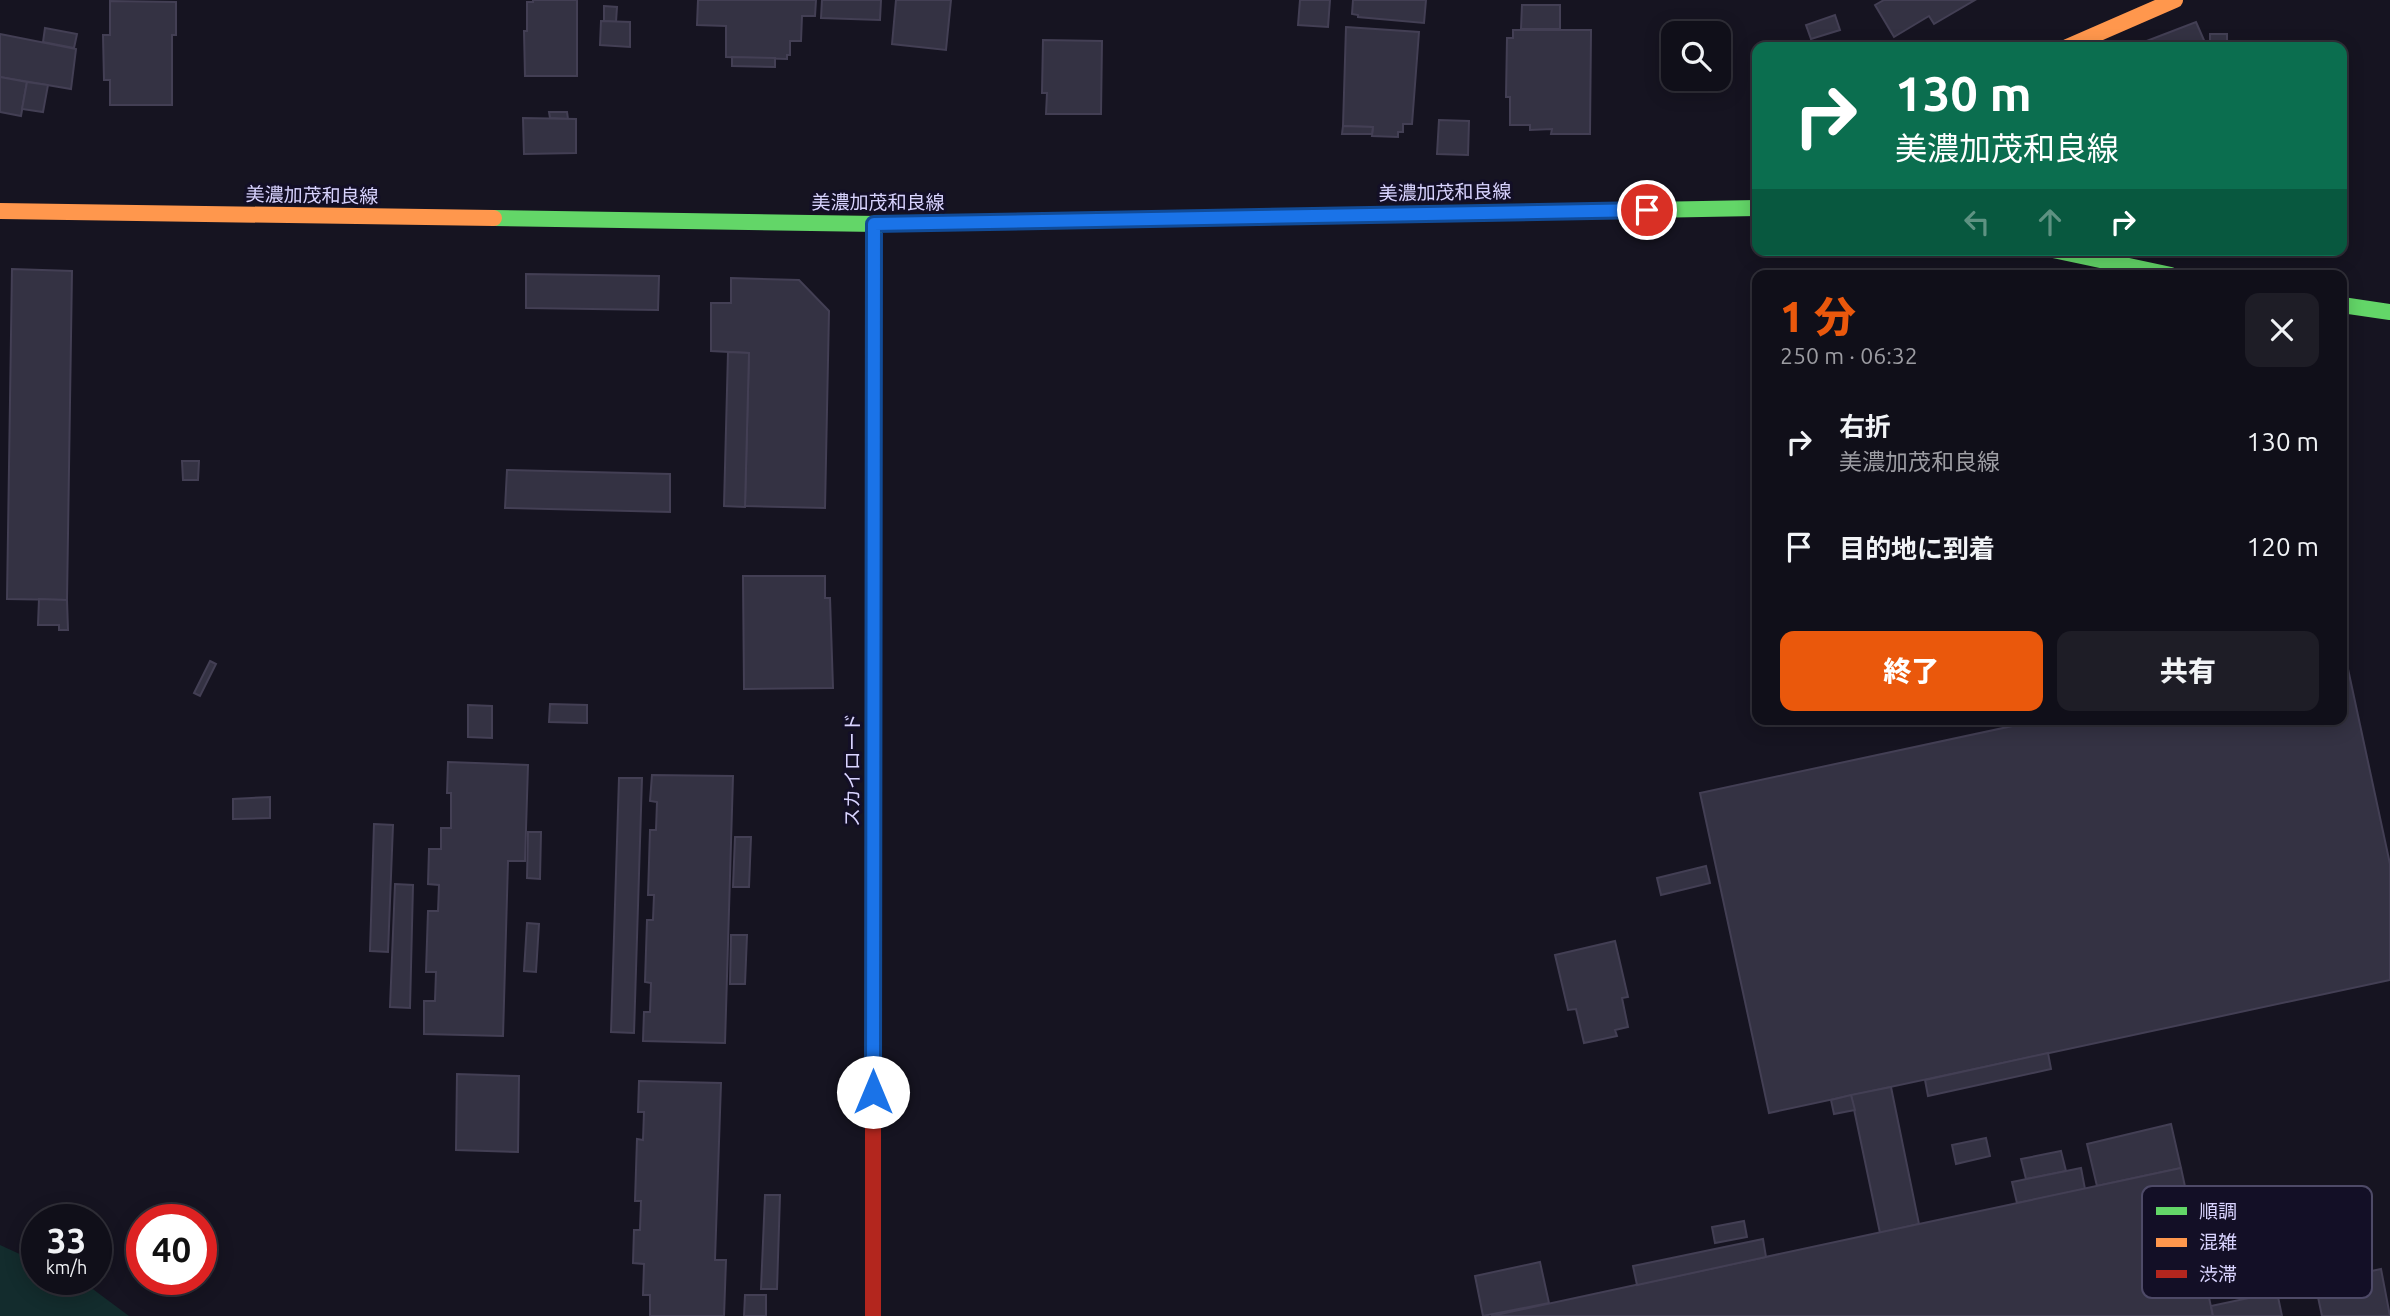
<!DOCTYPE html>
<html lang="ja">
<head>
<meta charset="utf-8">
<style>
  body { margin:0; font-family:Ubuntu,"Noto Sans JP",sans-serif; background:#1e1d26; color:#f1f3f6; height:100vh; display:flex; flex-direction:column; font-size:26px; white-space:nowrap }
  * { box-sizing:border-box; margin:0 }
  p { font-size:23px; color:#9c9ca2 }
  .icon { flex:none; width:38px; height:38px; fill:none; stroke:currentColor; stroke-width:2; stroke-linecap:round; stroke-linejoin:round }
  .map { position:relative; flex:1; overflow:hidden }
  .side { position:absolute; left:1752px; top:270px; width:595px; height:455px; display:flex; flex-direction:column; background:#100f19; border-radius:14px; box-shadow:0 4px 18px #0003,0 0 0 2px #302f38 }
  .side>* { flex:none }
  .hud { position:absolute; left:1752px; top:42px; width:595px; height:214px; border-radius:14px; box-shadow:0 4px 18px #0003,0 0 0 2px #302f38; background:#0b6e4f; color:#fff; overflow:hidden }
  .fabs { position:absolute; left:1661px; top:21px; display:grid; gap:14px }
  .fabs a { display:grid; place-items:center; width:70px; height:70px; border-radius:14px; background:#100f19; box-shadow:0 4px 18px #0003,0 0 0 2px #302f38; font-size:35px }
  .speed { position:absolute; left:21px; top:1204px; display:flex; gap:14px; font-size:35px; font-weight:700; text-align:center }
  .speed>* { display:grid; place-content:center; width:91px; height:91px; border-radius:50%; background:#100f19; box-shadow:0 4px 18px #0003,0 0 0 2px #302f38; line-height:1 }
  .speed small { font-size:18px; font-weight:400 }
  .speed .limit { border:10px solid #d22; background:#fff; color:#111 }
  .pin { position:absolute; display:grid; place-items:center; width:60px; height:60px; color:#fff; margin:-30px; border:4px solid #fff; border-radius:50%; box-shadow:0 2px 7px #0007 }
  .me { position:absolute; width:77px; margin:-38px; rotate:0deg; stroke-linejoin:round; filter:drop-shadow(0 0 5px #0008) }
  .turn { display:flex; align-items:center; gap:24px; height:147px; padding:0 28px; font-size:32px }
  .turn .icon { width:91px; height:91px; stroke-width:2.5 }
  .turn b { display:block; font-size:49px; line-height:60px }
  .lanes { display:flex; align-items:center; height:66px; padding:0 28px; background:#0003; justify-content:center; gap:35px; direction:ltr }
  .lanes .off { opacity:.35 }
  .round { display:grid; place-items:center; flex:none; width:74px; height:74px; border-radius:14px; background:#1e1d26 }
  .summary { display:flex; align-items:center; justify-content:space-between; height:119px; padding:0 28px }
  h1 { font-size:42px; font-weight:800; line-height:52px; color:#ea580c }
  .button { display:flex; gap:14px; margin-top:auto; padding:14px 28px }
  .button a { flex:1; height:80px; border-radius:14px; background:#ea580c; color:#fff; font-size:28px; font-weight:800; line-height:80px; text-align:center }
  .button a+a { background:#1e1d26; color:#f1f3f6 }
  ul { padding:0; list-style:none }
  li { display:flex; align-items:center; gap:21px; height:105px; padding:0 28px }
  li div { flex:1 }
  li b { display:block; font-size:26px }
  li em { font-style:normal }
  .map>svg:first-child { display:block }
  .green { fill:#132c2d }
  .building { fill:#343243; stroke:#433f54; stroke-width:2 }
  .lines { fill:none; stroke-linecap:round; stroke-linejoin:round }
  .fast { stroke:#63d668; stroke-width:16 }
  .slow { stroke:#ff974d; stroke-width:16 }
  .jam { stroke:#b3261e; stroke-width:16 }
  .route-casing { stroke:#114b97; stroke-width:18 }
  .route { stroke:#1a73e8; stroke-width:12 }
  .labels { text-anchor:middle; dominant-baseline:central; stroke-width:6; stroke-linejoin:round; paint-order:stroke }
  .street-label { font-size:19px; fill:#d9d4ff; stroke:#130f26 }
  .key { fill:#130f26; stroke:#4e4a67; stroke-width:2 }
  .key-label { font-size:19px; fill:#d9d4ff }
</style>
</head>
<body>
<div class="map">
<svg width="2390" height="1316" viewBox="0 0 2390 1316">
  <rect width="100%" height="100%" fill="#161421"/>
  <polygon class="green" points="0,1245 37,1262 37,1279 75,1279 86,1284 129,1316 0,1316"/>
  <g class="building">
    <polygon points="533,0 577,0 577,76 525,76 524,31 527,31 527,2 533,2"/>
    <polygon points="698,0 816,0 815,16 802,16 801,41 790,41 790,55 787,55 787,59 726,57 726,26 697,25"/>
    <polygon points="822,0 881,0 880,20 821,18"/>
    <polygon points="896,0 951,0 946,50 892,44"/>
    <polygon points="1300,0 1330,0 1328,27 1298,25"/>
    <polygon points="1353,0 1426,0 1424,23 1358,17 1358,15 1352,14"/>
    <polygon points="1884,0 1975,0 1934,24 1929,16 1894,37 1875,5"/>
    <polygon points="110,1 176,2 176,35 172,35 172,105 110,105 110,80 104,80 103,35 110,35"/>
    <polygon points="1522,5 1560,5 1560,29 1521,29"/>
    <polygon points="604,6 617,7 616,22 604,21"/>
    <polygon points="1835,15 1840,30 1811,39 1806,25"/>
    <polygon points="601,21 630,22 630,47 600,45"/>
    <polygon points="2196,22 2207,47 2131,47"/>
    <polygon points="1346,27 1419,32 1412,124 1403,124 1403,132 1398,132 1398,137 1372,136 1373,127 1343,126"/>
    <polygon points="45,28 77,34 74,48 43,42"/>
    <polygon points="1513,30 1591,30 1590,134 1551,134 1552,129 1530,130 1530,125 1510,125 1510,97 1506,97 1507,38 1513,38"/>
    <polygon points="0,34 76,49 71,89 0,77"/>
    <rect x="2210" y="34" width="17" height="13"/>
    <polygon points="1043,40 1102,41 1101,114 1046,114 1047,93 1042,93"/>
    <polygon points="732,57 775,58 775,67 732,66"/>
    <polygon points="0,77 27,82 21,116 0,112"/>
    <polygon points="27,82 48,85 43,112 22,109"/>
    <polygon points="549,112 567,112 568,119 550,118"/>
    <polygon points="523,118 576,119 576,153 524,154"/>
    <polygon points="1439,120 1469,121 1468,155 1437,154"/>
    <polygon points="1343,126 1373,127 1372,134 1342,134"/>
    <polygon points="12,269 72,271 67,600 7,599"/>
    <polygon points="526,274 659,276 658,310 526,308"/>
    <polygon points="731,278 799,280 829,311 825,508 745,506 749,353 711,351 711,303 731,303"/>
    <polygon points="728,352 749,353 745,507 724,506"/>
    <polygon points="182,461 199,461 198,480 183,480"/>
    <polygon points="507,470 670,474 670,512 505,508"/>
    <polygon points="743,576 825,576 825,598 830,598 833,688 744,689"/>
    <polygon points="39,599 67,600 68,630 59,630 59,625 38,625"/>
    <polygon points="2345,655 2390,864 2390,980 1769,1113 1700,793 2045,719 2342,719 2342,656"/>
    <polygon points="210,661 216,664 200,696 194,693"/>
    <polygon points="550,704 587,705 587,723 549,722"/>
    <polygon points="468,705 492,706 492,738 468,737"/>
    <polygon points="448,762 528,765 525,861 508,861 503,1036 424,1034 424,1001 435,1001 436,972 426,972 428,911 438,911 439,885 428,884 429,849 441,849 441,828 451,828 451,793 447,793"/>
    <polygon points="652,775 733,776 725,1043 643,1041 644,1012 650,1012 651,983 645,982 647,920 653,920 654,895 648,895 650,830 656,830 657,802 650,801"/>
    <polygon points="619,778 642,778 634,1033 611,1032"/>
    <polygon points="270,797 270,818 233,819 233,799"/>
    <polygon points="374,824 393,825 388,952 370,951"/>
    <polygon points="528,832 541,832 540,879 527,878"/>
    <polygon points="735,837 751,837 749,887 733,887"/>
    <polygon points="1706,866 1710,883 1661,895 1657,878"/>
    <polygon points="395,884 413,885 410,1008 390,1007"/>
    <polygon points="527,923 539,924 536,972 524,971"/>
    <polygon points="731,935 747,935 745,984 730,984"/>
    <polygon points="1615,941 1628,997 1622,998 1628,1027 1615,1030 1617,1036 1584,1043 1576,1009 1568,1010 1555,955"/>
    <polygon points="2048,1053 2051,1069 1928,1096 1925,1080"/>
    <polygon points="457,1074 519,1076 518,1152 456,1150"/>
    <polygon points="639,1081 721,1083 715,1260 726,1260 724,1316 650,1316 650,1295 643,1295 644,1264 633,1263 634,1230 640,1230 641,1201 635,1201 637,1139 643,1140 644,1112 638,1112"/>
    <polygon points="1891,1087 1919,1224 1880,1233 1851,1095"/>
    <polygon points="1851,1095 1855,1110 1834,1114 1831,1100"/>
    <polygon points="2171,1124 2181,1168 2097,1186 2087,1144"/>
    <polygon points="1986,1138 1990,1156 1956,1164 1952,1145"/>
    <polygon points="2061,1151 2066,1171 2026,1179 2021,1159"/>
    <polygon points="2081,1168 2085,1189 2017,1203 2012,1182"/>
    <polygon points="2181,1168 2213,1316 1491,1316 1919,1224"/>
    <polygon points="765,1195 780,1195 777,1289 761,1289"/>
    <polygon points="1744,1221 1747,1237 1715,1243 1712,1227"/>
    <polygon points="1763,1239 1766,1257 1637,1285 1633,1266"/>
    <polygon points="1540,1262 1549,1303 1483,1316 1475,1276"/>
    <polygon points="2381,1269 2390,1316 2322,1316 2315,1283"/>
    <polygon points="2277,1292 2282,1316 2213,1316 2211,1306"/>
    <polygon points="745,1295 766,1295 766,1316 744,1316"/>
  </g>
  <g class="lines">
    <g class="fast">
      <polyline points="1371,215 1757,208"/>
      <polyline points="494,218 877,224"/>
      <polyline points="2053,250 2171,275"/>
      <polyline points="2342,305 2390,312"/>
      <polyline points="873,911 874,224"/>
    </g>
    <g class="slow">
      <polyline points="2067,47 2175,0"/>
      <polyline points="0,211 494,218"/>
      <polyline points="877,224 1371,215"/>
    </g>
    <polyline class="jam" points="873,1316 873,911"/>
  </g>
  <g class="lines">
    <g class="route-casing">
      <polyline id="route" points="873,1092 874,224 1647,210"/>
    </g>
    <use href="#route" class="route"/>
  </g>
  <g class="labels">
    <g class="street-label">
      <text transform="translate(1445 192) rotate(-1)">美濃加茂和良線</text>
      <text transform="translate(312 195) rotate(1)">美濃加茂和良線</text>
      <text x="878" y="202">美濃加茂和良線</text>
      <text transform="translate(852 770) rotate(-90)">スカイロード</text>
    </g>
  </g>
  <rect x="2142" y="1186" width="230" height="112" rx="10" class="key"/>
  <rect x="2156" y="1207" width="31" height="8" fill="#63d668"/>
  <rect x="2156" y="1238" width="31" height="9" fill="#ff974d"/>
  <rect x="2156" y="1270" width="31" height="8" fill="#b3261e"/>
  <g class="key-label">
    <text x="2199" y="1218">順調</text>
    <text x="2199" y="1249">混雑</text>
    <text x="2199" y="1281">渋滞</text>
  </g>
</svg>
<div class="fabs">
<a><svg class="icon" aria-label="search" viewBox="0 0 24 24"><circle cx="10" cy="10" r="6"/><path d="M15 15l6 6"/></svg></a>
</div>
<div class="speed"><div>33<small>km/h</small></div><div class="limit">40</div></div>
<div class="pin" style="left:1647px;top:210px;background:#d93025"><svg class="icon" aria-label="arrive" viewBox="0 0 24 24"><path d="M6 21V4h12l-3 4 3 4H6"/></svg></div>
<svg class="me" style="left:873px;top:1092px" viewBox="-20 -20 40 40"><circle r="19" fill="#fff"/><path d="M0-13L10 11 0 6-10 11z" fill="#1a73e8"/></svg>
<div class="hud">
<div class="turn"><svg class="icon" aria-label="right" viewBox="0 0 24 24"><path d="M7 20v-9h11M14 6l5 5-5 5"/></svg><div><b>130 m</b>美濃加茂和良線</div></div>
<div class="lanes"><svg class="icon off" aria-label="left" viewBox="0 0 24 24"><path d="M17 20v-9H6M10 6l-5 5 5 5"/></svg><svg class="icon off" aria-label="ahead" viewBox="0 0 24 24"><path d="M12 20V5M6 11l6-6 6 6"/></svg><svg class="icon" aria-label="right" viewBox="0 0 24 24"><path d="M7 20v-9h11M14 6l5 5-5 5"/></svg></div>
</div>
<section class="side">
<div class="summary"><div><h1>1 分</h1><p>250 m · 06:32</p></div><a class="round"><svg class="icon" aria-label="close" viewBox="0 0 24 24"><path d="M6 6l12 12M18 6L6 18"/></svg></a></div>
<ul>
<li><svg class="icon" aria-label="right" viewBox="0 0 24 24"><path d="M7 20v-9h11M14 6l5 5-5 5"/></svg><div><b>右折</b><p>美濃加茂和良線</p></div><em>130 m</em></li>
<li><svg class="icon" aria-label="arrive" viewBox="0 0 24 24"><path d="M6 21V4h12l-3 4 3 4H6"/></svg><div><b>目的地に到着</b></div><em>120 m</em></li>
</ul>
<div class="button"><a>終了</a><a>共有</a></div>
</section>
</div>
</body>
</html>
